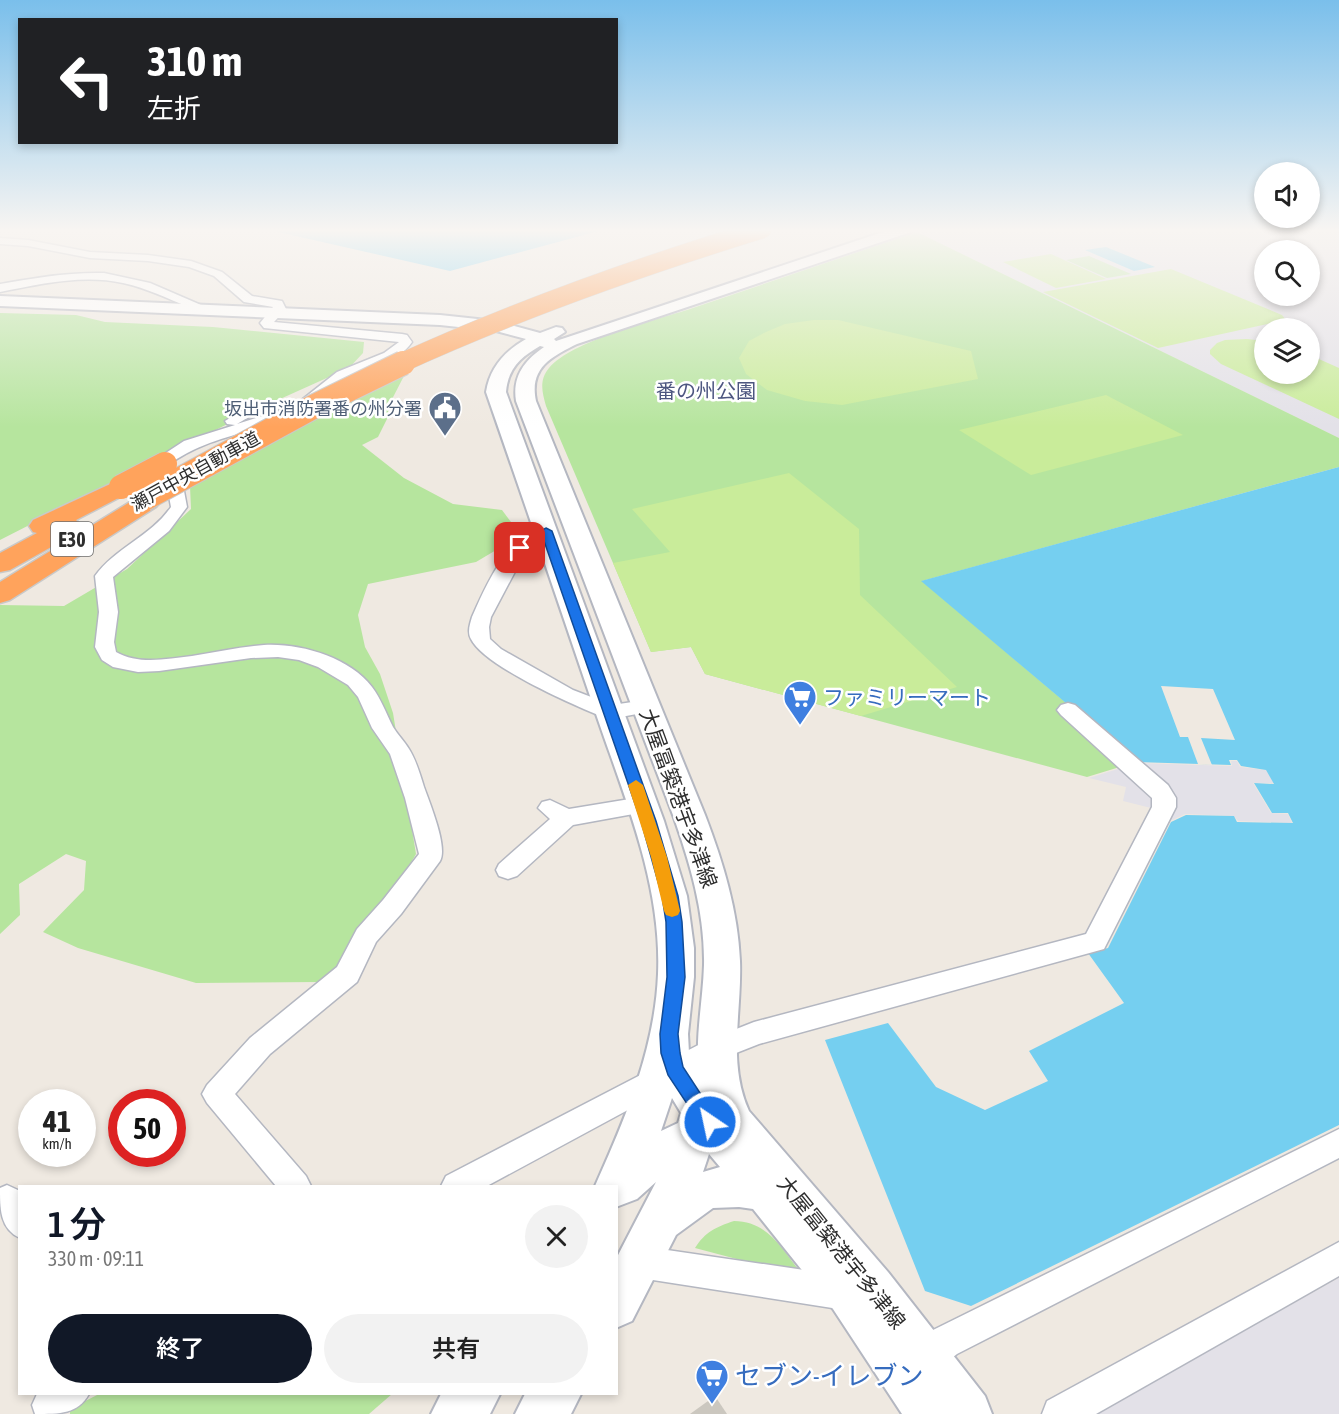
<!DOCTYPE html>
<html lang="ja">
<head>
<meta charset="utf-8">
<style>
  body { margin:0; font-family:"Asap Condensed","Noto Sans JP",sans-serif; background:#f2f2f2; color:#222; height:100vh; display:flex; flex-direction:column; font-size:22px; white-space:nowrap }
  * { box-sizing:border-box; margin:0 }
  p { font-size:20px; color:#767676 }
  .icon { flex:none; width:33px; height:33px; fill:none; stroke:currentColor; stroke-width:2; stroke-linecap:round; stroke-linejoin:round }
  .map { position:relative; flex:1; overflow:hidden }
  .sheet { position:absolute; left:18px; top:1185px; width:600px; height:210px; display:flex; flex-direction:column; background:#fff; border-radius:0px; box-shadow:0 3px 9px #0003 }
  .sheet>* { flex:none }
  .top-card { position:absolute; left:18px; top:18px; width:600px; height:126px; border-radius:0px; box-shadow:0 3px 9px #0003; background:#202124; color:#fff; overflow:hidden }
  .controls { position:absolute; left:1254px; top:162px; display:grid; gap:12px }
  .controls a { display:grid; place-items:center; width:66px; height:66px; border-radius:50%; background:#fff; box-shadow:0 3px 9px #0003; font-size:30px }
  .speed { position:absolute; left:18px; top:1089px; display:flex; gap:12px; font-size:30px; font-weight:700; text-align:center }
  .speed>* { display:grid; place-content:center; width:78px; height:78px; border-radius:50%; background:#fff; box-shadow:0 3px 9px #0003; line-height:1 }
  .speed small { font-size:15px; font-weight:400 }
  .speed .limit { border:9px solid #d22; background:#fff; color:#111 }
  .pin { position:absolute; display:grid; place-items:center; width:51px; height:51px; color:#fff; margin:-26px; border-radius:12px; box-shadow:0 3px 9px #0006 }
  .me { position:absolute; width:66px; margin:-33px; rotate:326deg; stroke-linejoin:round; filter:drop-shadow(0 0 4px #0008) }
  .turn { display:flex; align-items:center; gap:21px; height:126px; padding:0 30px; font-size:27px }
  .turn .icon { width:78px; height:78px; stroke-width:2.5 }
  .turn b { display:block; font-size:42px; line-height:51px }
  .round { display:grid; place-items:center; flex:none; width:63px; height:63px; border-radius:32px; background:#f2f2f2 }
  .headline { display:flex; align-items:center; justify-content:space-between; height:102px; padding:0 30px }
  h1 { font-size:36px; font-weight:600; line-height:45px; color:#111827 }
  .action { display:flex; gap:12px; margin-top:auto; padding:12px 30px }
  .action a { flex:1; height:69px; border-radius:36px; background:#111827; color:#fff; font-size:24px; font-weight:600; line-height:69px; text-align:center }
  .action a+a { background:#f2f2f2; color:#222 }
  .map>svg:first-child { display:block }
  .industrial { fill:#e3e1e8; fill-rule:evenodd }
  .green { fill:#b6e59e }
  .pitch { fill:#c9ec9a }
  .water { fill:#75cff0 }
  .pier { fill:#efe9e1 }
  .building { fill:#cbc7bf }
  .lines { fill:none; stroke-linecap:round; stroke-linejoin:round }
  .street-casing { stroke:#b4b7c1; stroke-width:3 }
  .secondary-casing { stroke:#b4b7c1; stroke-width:4 }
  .highway-casing { stroke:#c9c9c9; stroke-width:3 }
  .street { fill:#fff; fill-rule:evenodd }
  .secondary { fill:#fff; fill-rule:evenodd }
  .highway { fill:#ffa35c; fill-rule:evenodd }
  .highway-bridge-far1-casing { stroke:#c9c9c9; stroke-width:20; stroke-linecap:butt }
  .highway-bridge-casing { stroke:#c9c9c9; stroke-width:26; stroke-linecap:butt }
  .highway-bridge-far1 { stroke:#ffa35c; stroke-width:19 }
  .highway-bridge { stroke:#ffa35c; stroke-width:24 }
  .route { fill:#1a73e8; stroke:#114b97; stroke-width:1.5 }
  .slow { fill:#f59e0b }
  .labels { text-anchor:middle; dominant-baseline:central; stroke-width:5; stroke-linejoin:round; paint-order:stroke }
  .far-service-label { font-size:18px; fill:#4e5e75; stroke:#fff; text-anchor:end }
  .far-street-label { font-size:18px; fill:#2e2e2e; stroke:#fff }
  .far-quarter-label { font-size:20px; fill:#4d5680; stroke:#fff }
  .shield { fill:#fff; stroke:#6d6d6d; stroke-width:1.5 }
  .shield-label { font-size:20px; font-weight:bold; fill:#2e2e2e }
  .shop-label { font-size:21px; fill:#366cbe; stroke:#fff; text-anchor:start }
  .street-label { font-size:21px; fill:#2e2e2e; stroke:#fff }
  .near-shop-label { font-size:26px; fill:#366cbe; stroke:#fff; text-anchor:start }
</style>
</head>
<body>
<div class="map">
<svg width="1339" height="1414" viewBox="0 0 1339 1414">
  <rect width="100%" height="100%" fill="#efe9e1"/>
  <g class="industrial">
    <path d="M 925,229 L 1339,229 L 1339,438 L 917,232 ZM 1264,250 L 1310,250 L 1310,296 L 1264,296 ZM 1264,328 L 1310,328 L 1310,374 L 1264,374 Z"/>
    <polygon points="1231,761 1237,761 1240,767 1266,770 1274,783 1253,783 1271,813 1288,814 1292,823 1238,821 1234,816 1185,814 1168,822 1171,813 1123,801 1126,787 1089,778 1137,763 1232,766"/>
    <polygon points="1339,1278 1339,1414 1096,1414"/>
  </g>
  <g class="green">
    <path d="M 917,232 L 1339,438 L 1339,467 L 922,581 L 1136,762 L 1087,777 L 705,674 L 691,647 L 651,652 L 546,406 C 542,392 539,380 549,368 C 572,341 652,321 687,310 C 764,284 840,258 917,232 Z"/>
    <polygon points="1089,256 1131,274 1107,278 1066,260"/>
    <polygon points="0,313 76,315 105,322 213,327 364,342 363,353 349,368 247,414 0,540"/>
    <polygon points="405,374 389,405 387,419 378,437 362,445 404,478 453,504 502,510 511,522 508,543 476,562 368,584 358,615 365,647 380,674 393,713 416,854 355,960 319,982 196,983 78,948 43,932 84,890 86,861 66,854 19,884 20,915 0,934 0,605 64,606 127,569 191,509 190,486 267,442"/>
    <path d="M 734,1221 C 769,1221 783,1251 804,1277 L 695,1248 C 705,1232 716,1227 734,1221 Z"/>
    <polygon points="99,1394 392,1394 369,1414 70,1414 70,1409"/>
  </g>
  <g class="pitch">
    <polygon points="1051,254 1106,279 1056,288 1003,262"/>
    <polygon points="1171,269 1282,315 1286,320 1158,348 1043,292"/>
    <polygon points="814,320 838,320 971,351 978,379 842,405 805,401 767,390 746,374 739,358 749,341 766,332 785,324"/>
    <polygon points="1247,339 1264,341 1264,374 1310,374 1310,355 1339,368 1339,419 1221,364 1210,354 1210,350 1217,343 1225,340"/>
    <polygon points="1106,395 1183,435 1031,475 959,430"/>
    <polygon points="789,473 859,529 860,595 957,687 861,716 705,674 691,647 651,652 613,563 670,552 632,509"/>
  </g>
  <g class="water">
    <polygon points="265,229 606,229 450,271"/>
    <polygon points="1106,247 1155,267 1134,271 1085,250"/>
    <polygon points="1339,467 1339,1125 971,1306 925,1291 825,1040 888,1023 936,1087 985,1110 1048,1081 1029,1051 1124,1003 1088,953 1108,948 1171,822 1186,815 1234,816 1237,822 1293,823 1288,813 1272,813 1254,783 1274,784 1266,770 1241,766 1237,760 1229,760 1231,765 1136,762 921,581"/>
  </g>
  <polygon class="pier" points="1161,686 1213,689 1235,740 1201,738 1212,765 1198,764 1188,737 1180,737"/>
  <polygon class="building" points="715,1396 727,1414 690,1414"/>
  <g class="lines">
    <g class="street-casing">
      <g id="street">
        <path d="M 0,238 L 28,240 L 90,252 L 148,255 L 191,261 L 222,272 L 252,296 L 282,301 L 286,309 L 274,322 L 402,334 L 407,335 L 412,342 C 398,363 371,365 349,377 C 331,386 321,404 302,413 C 257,433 207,435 167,466 L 184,491 L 187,507 L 169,531 L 113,577 L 118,612 L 114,642 L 116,652 C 138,665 167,659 192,656 C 216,652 240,647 264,645 C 300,643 349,657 372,687 C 381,699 386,713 393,727 C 398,735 404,741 409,749 C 416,760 420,774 424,787 C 430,804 448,847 440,861 L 401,914 L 376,942 L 357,982 L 270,1054 L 235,1094 L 306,1176 L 311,1186 L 276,1186 L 207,1103 L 202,1094 L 207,1085 L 250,1038 L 337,967 L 357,929 L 383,900 L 419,854 L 405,798 L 390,754 L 372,728 L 358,697 L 348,685 L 318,667 L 299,660 L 278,657 L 251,658 L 159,671 L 138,672 L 113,667 L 102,660 L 95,647 L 99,612 L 95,576 C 115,548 151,536 171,507 L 168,491 L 150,465 L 152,462 L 184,441 L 235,425 L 227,424 L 225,421 L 257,402 L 267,402 L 269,405 L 237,424 L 294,406 L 337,372 L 384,353 L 399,342 L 264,328 L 260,323 L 273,307 L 244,302 L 214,276 L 189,267 L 148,261 L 90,258 L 28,246 L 0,244 Z"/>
        <path d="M 104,273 L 150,283 L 201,305 L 197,312 L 189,312 L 188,307 C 167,298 146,288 123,283 C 83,274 40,284 0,292 L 0,284 C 35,278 68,272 104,273 Z"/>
        <path d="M 546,527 L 552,528 L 555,532 L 527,551 L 518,566 L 491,617 L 489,627 L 490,639 L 501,649 L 573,690 L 612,705 L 646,700 L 653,701 L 656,706 L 653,711 L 610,719 L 603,717 C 573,705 484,666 471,639 C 467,632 470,624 472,617 C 487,583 507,536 546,527 Z"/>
        <polygon points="1068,703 1075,705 1168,785 1176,798 1176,807 1104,949 759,1044 726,1057 487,1186 441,1186 446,1176 706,1041 754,1022 1086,934 1152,807 1152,798 1061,715 1057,710 1061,705"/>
        <polygon points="642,797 650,799 654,805 650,811 573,825 517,876 508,879 499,876 496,870 499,864 550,819 538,808 542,802 550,800 569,809"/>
        <polygon points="1339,1129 1339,1158 957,1354 938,1369 925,1374 912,1369 907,1356 912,1343 933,1330"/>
        <path d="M 7,1185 L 20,1191 L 20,1238 C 0,1229 0,1209 0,1188 Z"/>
        <polygon points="1339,1242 1339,1276 1096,1414 1042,1414 1047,1401"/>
        <polygon points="640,1246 845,1276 857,1281 862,1293 857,1305 845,1310 640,1278 628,1274 623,1262 628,1250"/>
        <path d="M 37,1394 L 89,1394 C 78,1414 60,1414 35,1414 L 32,1405 Z"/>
      </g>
    </g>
    <g class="secondary-casing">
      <g id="secondary">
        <path d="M 892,229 L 913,229 L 911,232 L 577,344 C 551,357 529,368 536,401 L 705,815 C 723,862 738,911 740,961 C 742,1011 727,1063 749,1111 L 888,1272 L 985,1396 L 992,1414 L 902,1414 L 833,1309 L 753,1209 L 739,1207 L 713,1208 L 676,1235 L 632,1321 L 616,1328 L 616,1259 L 656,1182 L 637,1199 L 616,1207 L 616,1186 L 595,1186 C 625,1119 655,1049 658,974 C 662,880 621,790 592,702 C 557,599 522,495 486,392 C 490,367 505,351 526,339 L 496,331 L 440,325 L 0,306 L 0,296 L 440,315 L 496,321 L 540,333 L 556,327 L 562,328 L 565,332 L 554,339 L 556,341 ZM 540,346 L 544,347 C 525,360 512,376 516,401 L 673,815 C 690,863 705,913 704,965 C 703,1000 695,1036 699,1071 L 689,1053 L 688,1034 L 694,977 L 694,948 L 687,896 L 664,821 L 506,392 C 508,368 521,357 540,346 ZM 672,1098 L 681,1113 L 678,1123 L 661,1131 ZM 709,1154 L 720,1167 L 703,1172 Z"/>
        <polygon points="441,1394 500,1394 490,1414 431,1414"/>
        <polygon points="525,1394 581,1394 571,1414 515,1414"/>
      </g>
    </g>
    <g class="highway-casing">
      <g id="highway">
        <polygon points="121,479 130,482 134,487 130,492 76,520 82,526 78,532 10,570 0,572 0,553 37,533 33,532 29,526 33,520"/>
        <polygon points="147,494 156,497 160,502 156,507 10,600 0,603 0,582 138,497"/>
      </g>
    </g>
    <use href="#street" class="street"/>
    <use href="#secondary" class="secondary"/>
    <use href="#highway" class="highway"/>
    <g class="highway-bridge-far1-casing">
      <path id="highway-bridge-far1" d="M 399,364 C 517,310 638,267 762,229"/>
    </g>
    <g class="highway-bridge-casing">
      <g id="highway-bridge">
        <polyline points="121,487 165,464"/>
        <polyline points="144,499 313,407 403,363"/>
      </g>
    </g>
    <use href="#highway-bridge-far1" class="highway-bridge-far1"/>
    <use href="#highway-bridge" class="highway-bridge"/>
  </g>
  <linearGradient id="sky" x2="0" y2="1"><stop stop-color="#7abfeb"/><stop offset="0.54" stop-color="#f8f5f2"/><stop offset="1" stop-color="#f8f5f2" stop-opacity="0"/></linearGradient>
  <rect width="1339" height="427" fill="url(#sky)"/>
  <polygon class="route" points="546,528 552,531 656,821 678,896 682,922 685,977 678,1034 680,1053 683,1067 719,1122 716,1128 710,1131 703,1128 668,1075 661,1053 660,1034 667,977 666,922 662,896 641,821 543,538 520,552 514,548 524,539"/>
  <polygon class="slow" points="636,780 643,785 667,857 680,911 678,915 672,917 666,915 664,911 651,857 628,785"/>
  <defs>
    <g id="civic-pin" transform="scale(1.725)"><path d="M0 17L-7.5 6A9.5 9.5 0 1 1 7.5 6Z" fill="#5c6f8a" stroke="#fff"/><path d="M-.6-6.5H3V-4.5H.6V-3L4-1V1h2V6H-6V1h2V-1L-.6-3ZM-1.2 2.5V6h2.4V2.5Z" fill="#fff"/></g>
    <g id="supermarket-pin" transform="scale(1.725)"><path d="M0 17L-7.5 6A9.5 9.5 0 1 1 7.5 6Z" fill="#3f7fe0" stroke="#fff"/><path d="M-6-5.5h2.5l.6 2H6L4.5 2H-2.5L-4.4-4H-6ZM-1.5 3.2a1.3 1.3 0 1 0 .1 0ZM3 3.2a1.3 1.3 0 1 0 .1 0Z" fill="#fff"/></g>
  </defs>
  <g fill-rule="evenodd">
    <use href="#civic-pin" x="445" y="408"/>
    <use href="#supermarket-pin" x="800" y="697"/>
    <use href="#supermarket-pin" x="712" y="1376"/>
  </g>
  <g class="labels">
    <g class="far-service-label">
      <text x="422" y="408">坂出市消防署番の州分署</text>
    </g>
    <g class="far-street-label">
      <text transform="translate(195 471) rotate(-29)">瀬戸中央自動車道</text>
    </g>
    <g class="far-quarter-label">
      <text x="706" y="390">番の州公園</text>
    </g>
    <rect class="shield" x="51" y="522" width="42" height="34" rx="4.5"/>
    <g class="shield-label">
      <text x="72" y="539">E30</text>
    </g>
    <g class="shop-label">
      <text x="823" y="697">ファミリーマート</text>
    </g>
    <g class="street-label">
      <text transform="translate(679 798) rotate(70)">大屋冨築港宇多津線</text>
      <text transform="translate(842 1252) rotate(51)">大屋冨築港宇多津線</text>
    </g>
    <g class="near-shop-label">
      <text x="735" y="1376">セブン-イレブン</text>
    </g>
  </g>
</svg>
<div class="controls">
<a><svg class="icon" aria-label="sound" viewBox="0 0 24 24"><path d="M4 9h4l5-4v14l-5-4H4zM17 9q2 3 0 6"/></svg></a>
<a><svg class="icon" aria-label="search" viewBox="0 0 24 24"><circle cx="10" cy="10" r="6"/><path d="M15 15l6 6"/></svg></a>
<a><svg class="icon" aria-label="layers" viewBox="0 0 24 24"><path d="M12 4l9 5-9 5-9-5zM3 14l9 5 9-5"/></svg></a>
</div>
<div class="speed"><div>41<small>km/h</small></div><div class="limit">50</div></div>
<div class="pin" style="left:520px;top:548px;background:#d93025"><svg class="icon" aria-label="arrive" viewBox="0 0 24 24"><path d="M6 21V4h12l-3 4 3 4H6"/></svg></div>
<svg class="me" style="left:710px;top:1122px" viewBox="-20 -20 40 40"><circle r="17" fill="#1a73e8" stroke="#fff" stroke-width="3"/><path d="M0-11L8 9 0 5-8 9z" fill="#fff"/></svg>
<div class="top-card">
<div class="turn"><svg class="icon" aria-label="left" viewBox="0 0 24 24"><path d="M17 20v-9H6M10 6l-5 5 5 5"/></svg><div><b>310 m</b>左折</div></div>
</div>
<section class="sheet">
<div class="headline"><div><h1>1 分</h1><p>330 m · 09:11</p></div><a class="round"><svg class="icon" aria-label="close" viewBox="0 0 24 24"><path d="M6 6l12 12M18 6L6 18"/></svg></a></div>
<div class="action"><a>終了</a><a>共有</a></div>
</section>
</div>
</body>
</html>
